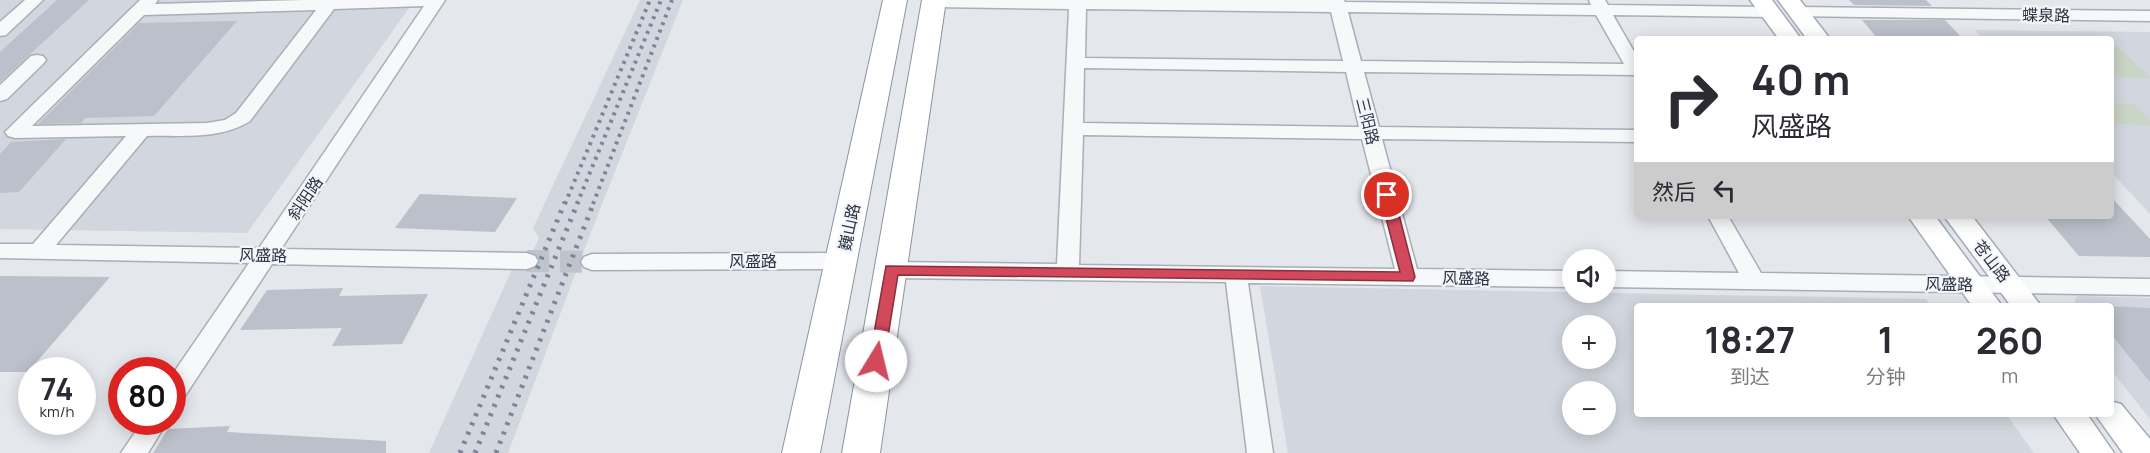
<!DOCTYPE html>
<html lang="zh">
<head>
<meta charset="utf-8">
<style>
  body { margin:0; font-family:Manrope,"Noto Sans SC",sans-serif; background:#f2f2f3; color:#2b2b33; height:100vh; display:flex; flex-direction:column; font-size:22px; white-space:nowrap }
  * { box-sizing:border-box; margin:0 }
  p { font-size:20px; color:#7c7c81 }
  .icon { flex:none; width:33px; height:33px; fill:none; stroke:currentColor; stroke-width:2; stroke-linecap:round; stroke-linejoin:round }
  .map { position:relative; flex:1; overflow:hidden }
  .sheet { position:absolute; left:1634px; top:303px; width:480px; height:114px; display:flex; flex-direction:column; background:#fff; border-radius:6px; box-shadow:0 3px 15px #0003 }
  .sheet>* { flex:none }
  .guide { position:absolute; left:1634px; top:36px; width:480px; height:183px; border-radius:6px; box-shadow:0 3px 15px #0003; background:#fff; color:#2b2b33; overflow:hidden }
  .fabs { position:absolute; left:1562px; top:249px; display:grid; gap:12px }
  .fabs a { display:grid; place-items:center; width:54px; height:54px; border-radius:50%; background:#fff; box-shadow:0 3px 15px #0003; font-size:30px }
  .speed { position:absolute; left:18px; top:357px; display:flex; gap:12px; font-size:30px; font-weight:700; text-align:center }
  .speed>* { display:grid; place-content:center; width:78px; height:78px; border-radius:50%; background:#fff; box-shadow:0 3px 15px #0003; line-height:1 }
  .speed small { font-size:15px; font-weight:400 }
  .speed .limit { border:9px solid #d22; background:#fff; color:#111 }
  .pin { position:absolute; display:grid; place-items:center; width:51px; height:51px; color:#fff; margin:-26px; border:3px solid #fff; border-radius:50%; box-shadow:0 2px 6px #0007 }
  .me { position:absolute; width:66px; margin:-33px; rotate:9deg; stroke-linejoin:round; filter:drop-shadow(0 0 4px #0008) }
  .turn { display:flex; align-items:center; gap:21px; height:126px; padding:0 18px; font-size:27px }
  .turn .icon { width:78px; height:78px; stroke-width:2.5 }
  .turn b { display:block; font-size:42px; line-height:51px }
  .then { display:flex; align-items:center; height:57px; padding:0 18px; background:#0003; gap:12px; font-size:22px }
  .eta { display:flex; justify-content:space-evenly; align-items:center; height:102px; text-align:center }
  .eta b { font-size:36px; font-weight:700; line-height:42px }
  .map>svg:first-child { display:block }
  .built { fill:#d2d6de; fill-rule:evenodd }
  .green { fill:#c9d6c5 }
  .building { fill:#bbc0ca }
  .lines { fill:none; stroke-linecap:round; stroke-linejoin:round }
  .minor-tunnel { stroke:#bfc3cb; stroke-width:22; stroke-dasharray:22 11; stroke-linecap:butt }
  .minor-casing { stroke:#a9aeb7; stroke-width:3 }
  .major-casing { stroke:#a3abb8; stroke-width:3 }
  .highway-casing { stroke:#8b94a3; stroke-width:2 }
  .minor { fill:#f7f8fa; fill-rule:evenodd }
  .major { fill:#fff; fill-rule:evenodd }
  .highway { fill:#fff; fill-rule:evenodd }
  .rail-far1 { stroke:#7d8696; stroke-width:4; stroke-dasharray:3 5; stroke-linecap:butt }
  .rail { stroke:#7d8696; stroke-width:5; stroke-dasharray:3 7; stroke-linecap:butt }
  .route { fill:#d1495b; stroke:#882f3b; stroke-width:1.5 }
  .labels { text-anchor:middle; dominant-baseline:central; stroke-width:4.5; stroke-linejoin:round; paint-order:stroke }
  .street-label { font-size:16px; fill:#2b3445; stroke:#f4f6f9 }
</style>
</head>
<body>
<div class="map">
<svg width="2150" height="453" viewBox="0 0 2150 453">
  <rect width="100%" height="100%" fill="#e4e7ec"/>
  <g class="built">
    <polygon points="0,0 415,0 247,233 0,229"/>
    <polygon points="640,0 683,0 591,232 508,453 429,453 513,267 531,255 539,238 533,228"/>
    <polygon points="1975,30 2150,32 2150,214 2111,172 2110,39 1983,39"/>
    <path d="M 1260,286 L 1926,299 L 1931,306 L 1636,306 L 1636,414 L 2006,414 L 2034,453 L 1288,453 ZM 1572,326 L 1605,326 L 1605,358 L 1572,358 ZM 1572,392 L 1605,392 L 1605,424 L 1572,424 Z"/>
    <polygon points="2077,296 2150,298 2150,419 2111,370 2110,306 2073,306"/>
  </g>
  <g class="green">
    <polygon points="2111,41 2150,77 2150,78 2118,78 2111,71"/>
    <polygon points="2111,103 2134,104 2150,120 2150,125 2111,124"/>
  </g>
  <g class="building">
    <polygon points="57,0 89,0 0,82 0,52"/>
    <polygon points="1849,0 1926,0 1932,6 1854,5"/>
    <polygon points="1862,20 1945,20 1963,39 1878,39"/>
    <polygon points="237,21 154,116 85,118 81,123 38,124 139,23"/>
    <polygon points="66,139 19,192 0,193 0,154 11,142"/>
    <polygon points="420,194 517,198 495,232 395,228"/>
    <polygon points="2110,196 2150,239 2150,257 2079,256 2045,216 2110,216"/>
    <polygon points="0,276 110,277 28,372 0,372"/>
    <polygon points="343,288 339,296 428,294 402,344 332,346 342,328 240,330 267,290"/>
    <polygon points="2110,306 2150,308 2150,382 2110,333"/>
    <polygon points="230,426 227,432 386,441 386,453 153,453 168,429"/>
  </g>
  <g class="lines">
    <polyline class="minor-tunnel" points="527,261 592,262"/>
    <g class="minor-casing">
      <g id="minor">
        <polygon points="25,0 43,0 6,35 0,36 0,22"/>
        <path d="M 140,0 L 158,0 L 155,4 L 304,0 L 445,0 L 281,249 L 527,253 L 535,256 L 538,261 L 535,266 L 527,269 L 272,264 L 181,402 L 172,404 L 172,375 L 249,263 L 0,258 L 0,244 L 33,244 L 126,136 L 15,138 L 8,136 L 5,132 ZM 424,6 L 259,248 L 56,245 L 147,136 C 182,135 220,140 250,121 L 334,9 ZM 316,10 L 236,113 L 225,120 L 207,123 L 32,126 L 144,15 Z"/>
        <path d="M 927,0 L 1344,0 L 1345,2 L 1591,5 L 1589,0 L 1605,0 L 1608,5 L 1770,7 L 1778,12 L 1770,17 L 1613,15 L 1636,55 L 1636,75 L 1364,72 L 1379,127 L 1636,130 L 1636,142 L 1382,139 L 1417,269 L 1572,271 L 1572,287 L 1248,283 L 1273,453 L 1247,453 L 1226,282 L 891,278 L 883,275 L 880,270 L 883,265 L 891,262 L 1057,264 L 1069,9 L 934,7 L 928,6 ZM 1086,9 L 1331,12 L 1343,61 L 1085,58 ZM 1348,12 L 1596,15 L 1624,64 L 1361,61 ZM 1084,68 L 1346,72 L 1359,127 L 1083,123 ZM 1083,135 L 1362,139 L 1395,269 L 1079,265 Z"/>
        <polygon points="1798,7 2150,11 2150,21 1792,16 1790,12 1792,8"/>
        <polygon points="37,55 43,56 46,60 43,64 7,99 0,101 0,85 31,56"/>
        <polygon points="1708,216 1728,216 1761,273 2150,279 2150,295 1605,287 1605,271 1739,273"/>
        <polygon points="842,253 850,256 853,261 850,266 842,269 592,270 584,267 581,262 584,257 592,254"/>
        <polygon points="142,422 167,422 148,453 121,453"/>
      </g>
    </g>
    <g class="major-casing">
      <g id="major">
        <polygon points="1750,0 1772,0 1801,39 1779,39"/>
        <polygon points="1778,0 1800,0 1830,39 1807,39"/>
        <polygon points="1908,216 1935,216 2002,306 1972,306"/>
        <polygon points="1944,216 1972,216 2041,306 2011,306"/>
        <polygon points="2110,401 2121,404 2150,439 2150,453 2123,453 2095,414 2110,414"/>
        <polygon points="2053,414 2087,414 2114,453 2080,453"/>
      </g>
    </g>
    <g class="highway-casing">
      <g id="highway">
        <polygon points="883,0 907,0 820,453 782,453"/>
        <polygon points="922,0 946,0 880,453 842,453"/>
      </g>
    </g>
    <use href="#minor" class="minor"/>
    <use href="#major" class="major"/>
    <use href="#highway" class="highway"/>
    <g class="rail-far1">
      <polyline points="565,204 650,0"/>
      <polyline points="577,204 661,0"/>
      <polyline points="593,204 672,0"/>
    </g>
    <g class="rail">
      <polyline points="460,453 565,202"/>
      <polyline points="475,453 578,202"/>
      <polyline points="496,453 594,202"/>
    </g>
  </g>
  <polygon class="route" points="1387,190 1394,195 1415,277 1413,281 898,275 884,361 882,366 871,366 869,361 886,266 1400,272 1380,195"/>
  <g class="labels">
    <g class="street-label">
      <text transform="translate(2046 15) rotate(1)">蝶泉路</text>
      <text transform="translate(1368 121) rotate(76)">三阳路</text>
      <text transform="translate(305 198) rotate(-56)">斜阳路</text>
      <text transform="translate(849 227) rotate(-78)">巍山路</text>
      <text transform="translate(263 255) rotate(1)">风盛路</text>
      <text x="753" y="261">风盛路</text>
      <text transform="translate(1992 261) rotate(52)">苍山路</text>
      <text transform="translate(1466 278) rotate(1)">风盛路</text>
      <text transform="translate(1949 284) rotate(1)">风盛路</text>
    </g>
  </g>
</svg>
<div class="fabs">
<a><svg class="icon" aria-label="sound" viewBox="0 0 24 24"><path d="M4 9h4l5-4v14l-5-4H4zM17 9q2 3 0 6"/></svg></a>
<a>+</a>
<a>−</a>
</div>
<div class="speed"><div>74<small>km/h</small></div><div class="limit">80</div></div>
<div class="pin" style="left:1387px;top:195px;background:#d93025"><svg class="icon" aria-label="arrive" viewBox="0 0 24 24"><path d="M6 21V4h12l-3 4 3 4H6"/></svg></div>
<svg class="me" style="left:876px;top:361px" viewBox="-20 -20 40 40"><circle r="19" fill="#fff"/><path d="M0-13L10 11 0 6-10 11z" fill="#d1495b"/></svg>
<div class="guide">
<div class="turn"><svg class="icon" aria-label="right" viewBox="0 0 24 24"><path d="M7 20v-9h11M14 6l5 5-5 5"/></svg><div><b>40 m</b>风盛路</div></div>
<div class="then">然后<svg class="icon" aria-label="left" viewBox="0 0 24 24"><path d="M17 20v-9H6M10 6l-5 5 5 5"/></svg></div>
</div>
<section class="sheet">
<div class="eta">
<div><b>18:27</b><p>到达</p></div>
<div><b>1</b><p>分钟</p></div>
<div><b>260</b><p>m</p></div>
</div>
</section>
</div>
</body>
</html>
